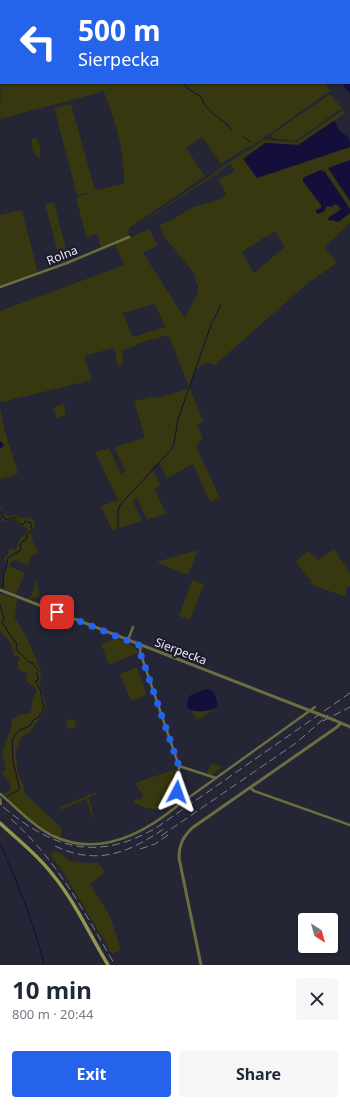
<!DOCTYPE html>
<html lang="en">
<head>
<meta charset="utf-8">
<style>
  body { margin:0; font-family:"Noto Sans",sans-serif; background:#f6f6f7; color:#1f2937; height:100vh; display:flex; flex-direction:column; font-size:15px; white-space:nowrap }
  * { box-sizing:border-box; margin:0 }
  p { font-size:13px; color:#747a83 }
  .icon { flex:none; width:22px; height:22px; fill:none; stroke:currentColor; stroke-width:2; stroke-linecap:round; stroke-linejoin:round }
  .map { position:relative; height:965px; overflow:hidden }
  .panel { display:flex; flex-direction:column; background:#fff; flex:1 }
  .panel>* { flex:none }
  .guide { position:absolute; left:0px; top:0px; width:350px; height:84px; box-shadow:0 1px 3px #0004; background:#2563eb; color:#fff; overflow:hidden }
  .needle { width:26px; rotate:144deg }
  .controls { position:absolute; left:298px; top:913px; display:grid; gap:8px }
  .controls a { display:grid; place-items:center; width:40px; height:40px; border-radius:4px; background:#fff; box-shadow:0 1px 3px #0004; font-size:20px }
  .pin { position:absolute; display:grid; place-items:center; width:34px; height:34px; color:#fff; margin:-17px; border-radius:8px; box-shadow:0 2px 6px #0006 }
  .me { position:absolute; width:44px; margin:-22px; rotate:4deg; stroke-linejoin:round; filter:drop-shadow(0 0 3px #0008) }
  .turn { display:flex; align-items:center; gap:14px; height:84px; padding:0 12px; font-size:18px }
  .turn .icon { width:52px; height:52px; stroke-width:2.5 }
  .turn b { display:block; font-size:28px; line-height:34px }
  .round { display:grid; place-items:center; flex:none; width:42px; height:42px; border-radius:4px; background:#f6f6f7 }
  .headline { display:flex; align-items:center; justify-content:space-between; height:68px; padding:0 12px }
  h1 { font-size:24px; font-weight:700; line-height:30px }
  .button { display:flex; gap:8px; margin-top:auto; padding:8px 12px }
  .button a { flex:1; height:46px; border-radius:4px; background:#2563eb; color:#fff; font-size:16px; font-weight:700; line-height:46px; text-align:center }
  .button a+a { background:#f6f6f7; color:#1f2937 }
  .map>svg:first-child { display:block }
  .green { fill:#373710; fill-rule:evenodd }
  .water { fill:#140e3a }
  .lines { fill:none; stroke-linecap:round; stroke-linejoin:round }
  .stream { stroke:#140e3a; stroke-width:1 }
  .river { stroke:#140e3a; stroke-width:3.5 }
  .minor { stroke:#6c6e41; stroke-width:2.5 }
  .tertiary { stroke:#6c6e41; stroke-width:3 }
  .secondary { stroke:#94964d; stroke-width:3.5 }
  .rail { stroke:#7f808e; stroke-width:1; stroke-dasharray:8 4; stroke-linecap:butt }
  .tertiary-bridge { stroke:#6c6e41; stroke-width:3 }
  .route { stroke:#2563eb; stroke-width:7; stroke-dasharray:0 12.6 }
  .labels { text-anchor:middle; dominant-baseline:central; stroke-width:4; stroke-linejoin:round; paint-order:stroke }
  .street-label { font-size:12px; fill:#e6e7f2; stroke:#1b1b2b }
</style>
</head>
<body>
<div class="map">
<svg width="350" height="965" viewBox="0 0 350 965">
  <rect width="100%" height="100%" fill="#242535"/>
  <g class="green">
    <polygon points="40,0 112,0 113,1 37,1"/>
    <path d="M 1,46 L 1,83 L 325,83 L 330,91 L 251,147 L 245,148 L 221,164 L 202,137 L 186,148 L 205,176 L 129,228 L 128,237 L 101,248 L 97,234 L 86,237 L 76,197 L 95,191 L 77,195 L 54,108 L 71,104 L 95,190 L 124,184 C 125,152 115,119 103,90 L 98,93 L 0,119 Z"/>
    <polygon points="330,94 342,108 297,140 294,141 272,138 272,134"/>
    <path d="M 343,110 L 346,113 L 298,145 L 265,143 L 257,178 L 350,147 L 350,209 L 324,171 L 320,170 L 303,178 L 303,181 L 321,205 L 321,208 L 324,210 L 326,207 L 335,204 L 339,206 L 341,209 L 329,217 L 332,220 L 338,222 L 350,213 L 350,223 L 325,247 L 337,263 L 308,283 L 215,365 C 212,363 210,363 206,364 C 194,367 194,375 189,386 L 204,422 L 197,424 L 203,438 L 196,446 L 220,498 L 210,502 L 193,464 L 167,478 L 159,462 L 152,468 L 160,485 L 155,489 L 166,514 L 147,520 L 137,498 L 133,501 L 142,521 L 112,530 L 101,506 L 118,500 L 95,452 L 109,448 L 121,474 L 125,471 L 114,447 L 145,438 L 134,401 L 152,397 L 159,398 L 187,389 L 188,384 L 169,336 L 165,336 L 136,344 L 136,346 L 122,350 L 123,364 L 118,366 L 114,348 L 84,356 L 92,380 L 2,402 L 0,401 L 0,311 L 124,265 L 115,244 L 149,229 L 158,245 L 143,253 L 185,318 L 198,292 L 198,285 L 196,282 L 196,278 L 195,275 L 164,236 L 159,225 L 174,219 L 192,207 L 209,203 L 222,198 L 226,193 L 218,180 L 235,171 L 230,164 L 208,180 L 201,184 L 130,231 L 244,152 L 250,150 L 263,140 L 297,142 ZM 275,231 L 285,247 L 254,273 L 242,252 ZM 155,304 L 165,327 L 133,337 L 123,313 Z"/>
    <path d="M 36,138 C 40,141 41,152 40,158 L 38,158 C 34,154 30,145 32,139 Z"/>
    <polygon points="54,202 69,261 61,264 45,204"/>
    <polygon points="22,210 38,273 0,286 0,215"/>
    <polygon points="64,403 66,414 57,419 53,408"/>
    <polygon points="0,408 5,431 18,473 12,476 0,479 0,448 3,444 0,442"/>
    <path d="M 0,504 L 3,512 L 7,516 L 15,515 L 18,518 L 29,517 L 34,521 L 35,529 L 31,534 L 33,542 L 38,552 L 31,557 L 28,565 L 14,560 L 11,562 L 9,566 L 25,573 L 16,594 L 4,589 C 3,580 5,564 9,557 C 11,554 17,552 21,551 L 21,548 L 20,551 L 17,551 L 8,558 L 7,562 L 4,560 L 5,556 L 7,556 L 10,548 L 15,550 L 21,536 L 24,537 L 28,530 L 27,528 L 19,524 L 14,519 L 4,522 L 2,519 L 4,518 L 7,520 L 8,519 L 6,519 C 2,515 0,511 0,504 Z"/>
    <polygon points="334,549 350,573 350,586 346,587 346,597 309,584 312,582 296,562 308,551 318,560"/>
    <polygon points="198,550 188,575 156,562"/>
    <polygon points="36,579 40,596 30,599 27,598 31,597"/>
    <polygon points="192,580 204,584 190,620 179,616"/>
    <path d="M 0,593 L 17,599 L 15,618 L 25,634 L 41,670 L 40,672 L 41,678 L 39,682 L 42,690 L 45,702 L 45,710 L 31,731 L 21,738 L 16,752 L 17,766 L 19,776 L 23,783 L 25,794 L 61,827 L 62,832 L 60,838 C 38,830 17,809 0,793 L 1,792 L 4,794 L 11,789 L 8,780 L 0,772 L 6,770 L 2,752 L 12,725 L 11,720 L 19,715 L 30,713 L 33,703 L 31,703 L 36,692 L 35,688 L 27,682 L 26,678 L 28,673 C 18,671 15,668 20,658 L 18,656 L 14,656 C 11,641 10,642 0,631 Z"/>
    <polygon points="116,638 134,647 138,653 109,665 101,644"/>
    <polygon points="137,667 147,695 131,701 120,674"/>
    <polygon points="214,709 199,719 197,719 191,711 197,711"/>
    <circle cx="71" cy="724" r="5"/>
    <polygon points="211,763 223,767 211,775 207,774"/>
    <path d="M 176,769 L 172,805 L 169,808 L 168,806 C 163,806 159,808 155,809 C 149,810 138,805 133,802 L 134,799 L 140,800 L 143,795 L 135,783 Z"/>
    <polygon points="96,792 97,794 89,797 94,819 93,819 86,799 61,810 60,807"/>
    <polygon points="57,851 70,861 86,863 98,863 105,872 90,884 110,916 121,950 112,954 63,872 50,854"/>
  </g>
  <g class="water">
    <polygon points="349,31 350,31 350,94 342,83 349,83"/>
    <path d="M 334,121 C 337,124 337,127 339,130 C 346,138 350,133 350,147 L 257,178 L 243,159 L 265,143 L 298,145 Z"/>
    <polygon points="350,160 350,201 328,168"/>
    <path d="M 320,170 L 325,172 L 350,209 L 350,213 L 338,222 L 332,220 L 330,221 L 328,219 C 331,214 338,214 341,209 L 339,206 L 335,204 L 331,207 L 329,206 L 326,207 L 324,212 L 318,214 L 316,213 L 316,210 L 321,208 L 321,205 L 303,181 L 303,178 Z"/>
    <path d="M 207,689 C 216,690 216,698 218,706 C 211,712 193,714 187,707 L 188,698 L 191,695 Z"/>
  </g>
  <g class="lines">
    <g class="stream">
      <polyline points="68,0 69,1"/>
      <path d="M 183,83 L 187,88 L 201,97 C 206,112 221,118 232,129"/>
      <polyline points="244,137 250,142"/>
      <polyline points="0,510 6,520 14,517 21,524 24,524 25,521 31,523 31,527 33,530 27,534 27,539 24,540 20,545 21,550 8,558 6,569 4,572 3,587 0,594"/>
      <polyline points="118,528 118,511 120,505 171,450 174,444 178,419 189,388 211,325 221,305"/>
      <polyline points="0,605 4,618 2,622 14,641 17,643 16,649 29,662 33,663 34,666 39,671 36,674 38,676 38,680 35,681 41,691 41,694 44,708 38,718 33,720 30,726 18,731 12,740 13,761 19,786 19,790 6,797 2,804"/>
      <path d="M 0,844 C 18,884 34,922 44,965"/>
    </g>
    <polyline class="river" points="0,443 2,445 0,447"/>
    <g class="minor">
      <polyline points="270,0 270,1"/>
      <polyline points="0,287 67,263 129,237"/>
      <polyline points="128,640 133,627"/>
      <polyline points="179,766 216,778"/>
      <polyline points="250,787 254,791 350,825"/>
      <path d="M 0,794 C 17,808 33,826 53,836 C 98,857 142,835 177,806 L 179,766 L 140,652 L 141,645"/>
      <polyline points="0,799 1,804"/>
      <polyline points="177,806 315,707"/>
    </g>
    <g class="tertiary">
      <polyline points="0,590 311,711"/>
      <polyline points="334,720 350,727"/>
      <path d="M 201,965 L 179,858 C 179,845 183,837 192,828 L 337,727 L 341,723"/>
    </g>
    <g class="secondary">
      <polyline points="6,1 9,0"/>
      <polyline points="15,1 17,0"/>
      <polyline points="0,3 1,3"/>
      <polyline points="0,6 1,6"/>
      <path d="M 0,823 C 18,840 38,855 53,875 C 75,902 90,935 108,965"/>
    </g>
    <g class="rail">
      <polyline points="323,721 350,707"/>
      <path d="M 3,807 C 54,849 96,862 156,828 L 350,693"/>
      <path d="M 11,819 C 57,860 85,913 115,965"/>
      <polyline points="161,836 296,743 328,715"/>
      <path d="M 55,846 C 97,866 129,853 165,828"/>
      <polyline points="140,849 155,844 168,835"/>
    </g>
    <polyline class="tertiary-bridge" points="311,711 334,720"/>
  </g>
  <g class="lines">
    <polyline class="route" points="57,612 141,646 140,652 179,766 177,792"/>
  </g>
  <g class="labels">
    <g class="street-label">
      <text transform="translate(62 255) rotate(-22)">Rolna</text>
      <text transform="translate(181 651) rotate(21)">Sierpecka</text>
    </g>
  </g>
</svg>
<div class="controls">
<a><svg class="needle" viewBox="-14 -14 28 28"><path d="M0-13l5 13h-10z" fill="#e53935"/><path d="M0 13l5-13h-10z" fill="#747a83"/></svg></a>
</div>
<div class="pin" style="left:57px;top:612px;background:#d93025"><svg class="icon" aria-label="arrive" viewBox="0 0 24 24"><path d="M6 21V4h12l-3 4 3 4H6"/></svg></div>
<svg class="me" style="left:177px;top:792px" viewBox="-20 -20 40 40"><path d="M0-17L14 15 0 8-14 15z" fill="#2563eb" stroke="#fff" stroke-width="4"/></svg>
<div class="guide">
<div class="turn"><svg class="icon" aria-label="left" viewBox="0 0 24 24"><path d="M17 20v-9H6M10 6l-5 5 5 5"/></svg><div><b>500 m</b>Sierpecka</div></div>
</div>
</div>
<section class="panel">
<div class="headline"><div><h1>10 min</h1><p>800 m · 20:44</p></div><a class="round"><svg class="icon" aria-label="close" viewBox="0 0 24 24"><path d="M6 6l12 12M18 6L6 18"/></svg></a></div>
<div class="button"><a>Exit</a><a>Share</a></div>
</section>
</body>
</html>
